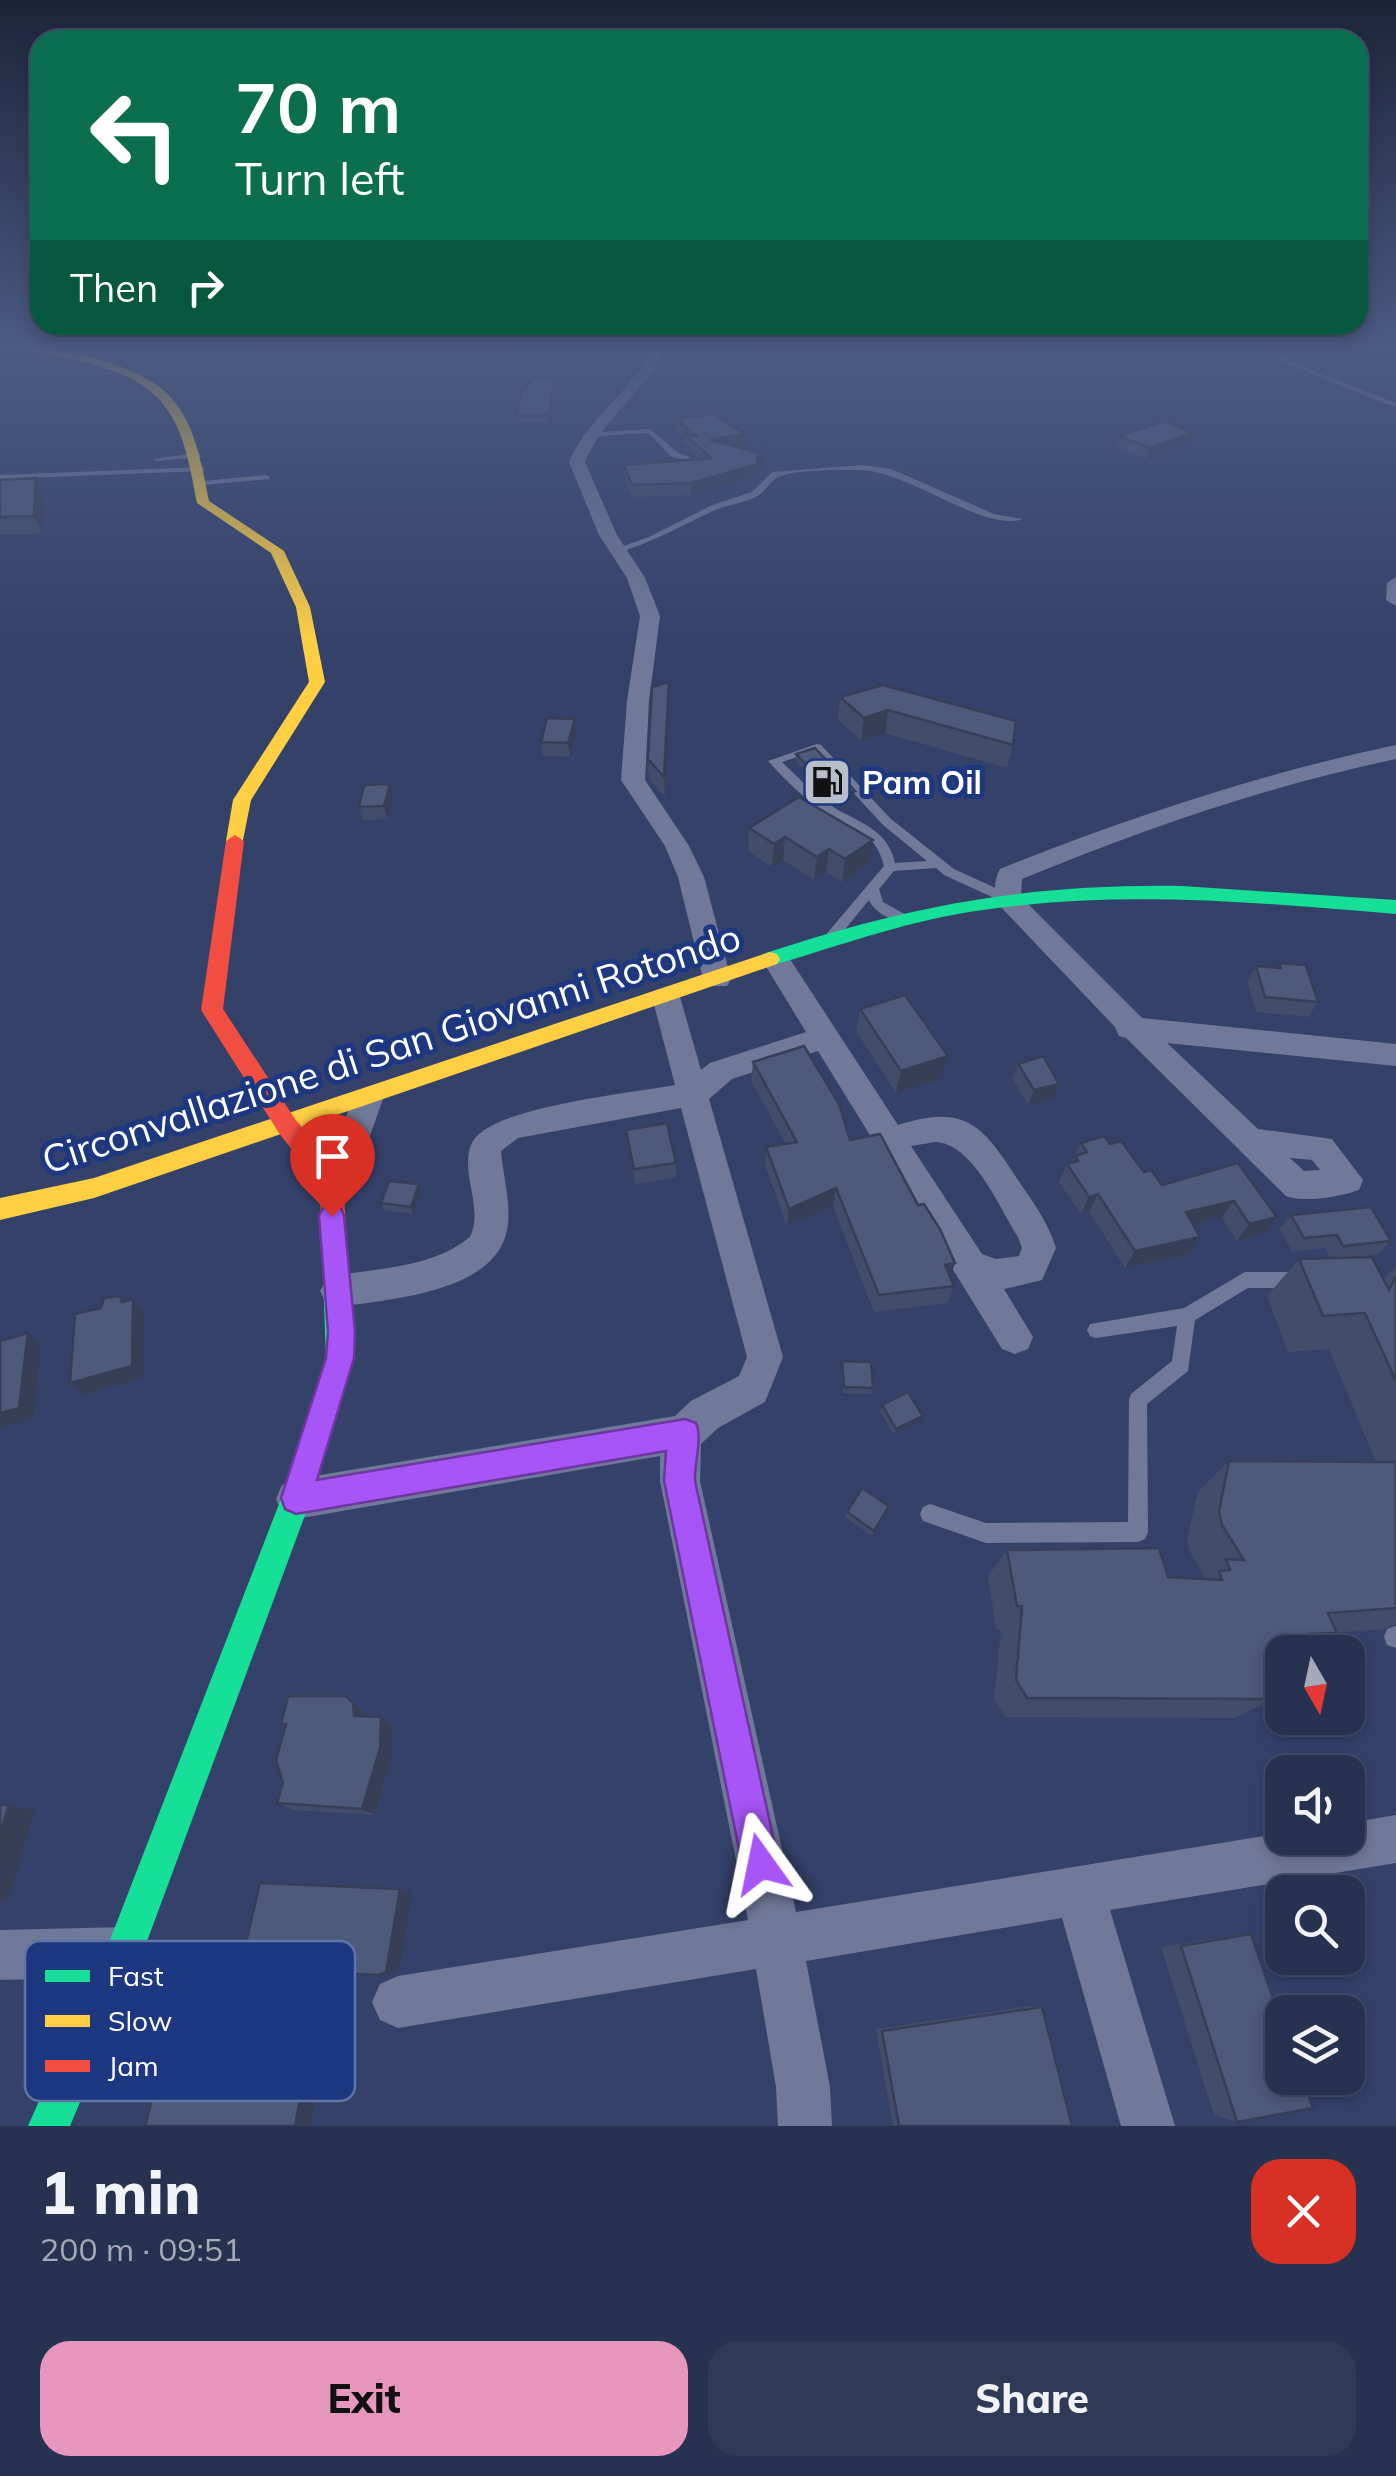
<!DOCTYPE html>
<html lang="en">
<head>
<meta charset="utf-8">
<style>
  body { margin:0; font-family:Mulish,sans-serif; background:#2f3a57; color:#f1f3f6; height:100vh; display:flex; flex-direction:column; font-size:38px; white-space:nowrap }
  * { box-sizing:border-box; margin:0 }
  p { font-size:32px; color:#a4aab7 }
  .icon { flex:none; width:55px; height:55px; fill:none; stroke:currentColor; stroke-width:2; stroke-linecap:round; stroke-linejoin:round }
  .map { position:relative; height:2126px; overflow:hidden }
  .sheet { display:flex; flex-direction:column; background:#273250; flex:1 }
  .sheet>* { flex:none }
  .hud { position:absolute; left:30px; top:30px; width:1338px; height:305px; border-radius:30px; box-shadow:0 5px 15px #0003,0 0 0 2px #434d67; background:#0b6e4f; color:#fff; overflow:hidden }
  .needle { width:65px; rotate:171deg }
  .tools { position:absolute; left:1265px; top:1635px; display:grid; gap:20px }
  .tools a { display:grid; place-items:center; width:100px; height:100px; border-radius:20px; background:#273250; box-shadow:0 5px 15px #0003,0 0 0 2px #434d67; font-size:50px }
  .pin { position:absolute; display:grid; place-items:center; width:85px; height:85px; color:#fff; margin:-102px -42px; border-radius:50% 50% 50% 0; rotate:-45deg; box-shadow:0 0 10px #0007 }
  .pin .icon { rotate:45deg }
  .me { position:absolute; width:110px; margin:-55px; rotate:348deg; stroke-linejoin:round; filter:drop-shadow(0 0 8px #0008) }
  .turn { display:flex; align-items:center; gap:35px; height:210px; padding:0 40px; font-size:45px }
  .turn .icon { width:130px; height:130px; stroke-width:2.5 }
  .turn b { display:block; font-size:70px; line-height:85px }
  .then { display:flex; align-items:center; height:95px; padding:0 40px; background:#0003; gap:20px; font-size:38px }
  .round { display:grid; place-items:center; flex:none; width:105px; height:105px; border-radius:30px; background:#2f3a57 }
  .head { display:flex; align-items:center; justify-content:space-between; height:170px; padding:0 40px }
  h1 { font-size:60px; font-weight:800; line-height:75px }
  .button { display:flex; gap:20px; margin-top:auto; padding:20px 40px }
  .button a { flex:1; height:115px; border-radius:30px; background:#e797bd; color:#111; font-size:40px; font-weight:800; line-height:115px; text-align:center }
  .button a+a { background:#2f3a57; color:#f1f3f6 }
  .map>svg:first-child { display:block }
  .lines { fill:none; stroke-linecap:round; stroke-linejoin:round }
  .lane { fill:#707998; fill-rule:evenodd }
  .street { fill:#707998; fill-rule:evenodd }
  .fast { fill:#16e098; fill-rule:evenodd }
  .slow { fill:#ffcf43; fill-rule:evenodd }
  .jam { fill:#f24e42; fill-rule:evenodd }
  .wall { fill:#424d69 }
  .shaded-wall { fill:#363f55 }
  .building { fill:#4d5a7a; stroke:#363f55; stroke-width:2.5 }
  .route { fill:#a855f7; stroke:#6d37a1; stroke-width:2.5 }
  .labels { text-anchor:middle; dominant-baseline:central; stroke-width:10; stroke-linejoin:round; paint-order:stroke }
  .far-poi-label { font-size:32px; font-weight:bold; fill:#fff; stroke:#1d3881; text-anchor:start }
  .street-label { font-size:38px; fill:#fff; stroke:#1d3881 }
  .key { fill:#1d3881; stroke:#6174a7; stroke-width:2.5 }
  .key-label { font-size:28px; fill:#fff }
</style>
</head>
<body>
<div class="map">
<svg width="1396" height="2126" viewBox="0 0 1396 2126">
  <rect width="100%" height="100%" fill="#34426a"/>
  <g class="lines">
    <g class="lane">
      <polygon points="1263,344 1270,344 1289,361 1396,403 1396,408 1285,363"/>
      <polygon points="650,429 678,453 690,457 690,461 672,457 648,433 586,437 582,435 586,433"/>
      <polygon points="197,453 200,453 200,457 157,461 153,459"/>
      <path d="M 862,465 L 891,469 L 994,514 L 1023,519 C 983,533 907,469 858,470 C 834,470 804,469 781,476 C 771,479 767,490 759,495 C 747,503 729,504 715,510 C 681,526 653,542 617,553 L 612,550 L 649,537 L 712,505 L 752,492 L 772,472 Z"/>
      <polygon points="204,467 204,471 201,471 0,479 0,475"/>
      <polygon points="266,475 270,477 269,479 202,485 198,483 202,481"/>
      <path d="M 817,744 L 821,745 L 891,819 L 954,869 L 1013,896 L 1015,899 L 1013,902 L 1003,902 L 944,875 L 936,868 L 894,871 L 879,889 L 883,902 L 908,916 L 910,919 L 908,922 C 895,924 874,912 869,900 L 833,944 L 823,944 L 821,941 L 823,938 L 884,866 C 875,828 849,830 821,810 C 802,796 784,779 768,761 ZM 815,751 L 883,825 L 927,861 L 895,863 C 887,825 851,821 824,801 C 809,789 796,775 782,762 Z"/>
      <polygon points="1245,1272 1297,1272 1303,1274 1306,1280 1303,1286 1297,1288 1248,1288 1195,1320 1188,1371 1147,1404 1148,1532 1145,1539 1138,1542 986,1543 923,1521 920,1514 923,1507 930,1504 986,1523 1128,1522 1129,1400 1131,1394 1172,1361 1177,1326 1096,1338 1090,1336 1087,1330 1090,1324 1184,1308"/>
      <polygon points="1395,1626 1396,1626 1396,1648 1387,1645 1384,1637 1387,1629"/>
    </g>
    <g class="street">
      <path d="M 653,344 L 666,344 C 649,391 603,416 585,462 L 617,535 L 645,578 L 660,616 L 649,701 L 645,780 L 689,846 L 704,877 L 731,979 L 727,986 L 707,986 L 703,979 L 678,877 L 665,846 L 621,780 L 627,701 L 640,616 L 627,578 L 599,535 L 569,462 C 588,416 635,391 653,344 Z"/>
      <polygon points="1396,577 1396,606 1386,600 1387,583"/>
      <path d="M 1396,745 L 1396,759 C 1267,786 1144,829 1022,879 L 1021,897 L 1142,1018 L 1396,1044 L 1396,1066 L 1167,1043 L 1258,1129 L 1332,1139 L 1363,1180 L 1359,1190 C 1338,1197 1307,1203 1286,1196 L 1126,1038 L 1119,1036 L 1115,1027 L 999,905 C 993,896 994,879 1000,869 C 1129,817 1259,774 1396,745 ZM 1290,1158 L 1312,1160 L 1320,1170 L 1304,1171 Z"/>
      <path d="M 776,950 L 786,953 L 898,1125 C 966,1103 983,1126 1018,1180 C 1033,1202 1048,1222 1056,1248 L 1042,1280 L 1004,1289 L 1033,1337 L 1028,1349 L 1015,1354 L 1002,1349 L 818,1051 L 732,1079 L 709,1099 L 783,1357 L 765,1402 L 718,1428 L 701,1444 L 700,1481 L 796,1912 L 1282,1833 L 1282,1838 L 1348,1838 L 1348,1823 L 1396,1815 L 1396,1863 L 1110,1910 L 1175,2126 L 1121,2126 L 1062,1918 L 806,1961 L 830,2087 L 832,2126 L 778,2126 L 776,2087 L 756,1969 L 398,2028 L 380,2020 L 372,2002 L 380,1984 L 398,1976 L 748,1920 L 660,1481 L 660,1456 L 296,1519 L 282,1513 L 276,1499 L 282,1485 L 296,1479 L 675,1416 L 691,1401 L 739,1376 L 747,1357 L 681,1108 L 518,1138 L 501,1151 C 503,1176 512,1205 507,1230 C 495,1293 389,1299 338,1307 L 326,1302 L 320,1291 L 326,1280 L 338,1275 C 383,1268 433,1267 470,1237 C 484,1208 460,1174 471,1145 C 484,1107 634,1093 675,1085 L 652,997 L 656,990 L 666,987 L 676,990 L 680,997 L 701,1070 L 710,1063 L 806,1032 L 762,960 L 766,953 ZM 935,1142 C 973,1143 999,1207 1018,1237 L 1022,1248 L 1019,1256 L 996,1259 L 982,1254 L 911,1146 Z"/>
      <polygon points="368,1087 379,1090 383,1099 349,1195 344,1205 332,1209 320,1205 315,1195 353,1099 357,1090"/>
      <polygon points="124,1927 142,1934 149,1952 142,1970 124,1977 0,1980 0,1930"/>
    </g>
    <g class="fast">
      <path d="M 1182,886 L 1396,900 L 1396,914 C 1254,902 1111,889 969,912 C 900,923 836,947 770,966 L 760,959 L 763,954 C 911,905 1026,884 1182,886 Z"/>
      <polygon points="336,1266 345,1270 349,1278 354,1358 311,1499 143,1952 70,2126 28,2126 108,1945 281,1499 326,1358 323,1278 327,1270"/>
    </g>
    <g class="slow">
      <path d="M 19,344 C 43,344 66,352 89,357 C 180,380 193,414 209,501 L 284,551 L 310,607 L 325,682 L 251,800 L 242,845 L 228,845 L 226,841 L 233,800 L 309,682 L 296,607 L 271,553 L 197,503 C 183,423 171,384 87,363 C 65,357 39,354 19,344 Z"/>
      <polygon points="770,952 777,954 780,959 777,964 94,1198 0,1220 0,1198 94,1178"/>
    </g>
    <polygon class="jam" points="235,835 244,841 223,1009 295,1119 318,1146 344,1195 349,1278 345,1286 336,1290 327,1286 323,1278 320,1196 300,1160 279,1133 201,1010 226,841"/>
  </g>
  <g class="wall">
    <polygon points="555,385 548,422 518,422 517,416"/>
    <polygon points="675,419 745,446 737,447 763,466 758,469 758,476 691,495 632,497 625,476 624,465 699,459 683,444 683,436 676,430"/>
    <polygon points="1119,436 1189,444 1146,459 1116,447"/>
    <polygon points="36,478 44,495 42,534 0,535 0,480"/>
    <polygon points="840,697 1013,745 1007,768 885,733 861,740 838,720"/>
    <polygon points="669,702 665,797 649,779 648,759"/>
    <polygon points="575,719 576,733 570,757 543,756 541,742"/>
    <polygon points="796,754 854,798 836,804 796,761"/>
    <polygon points="393,797 388,819 362,820 359,807"/>
    <polygon points="799,797 869,863 842,882 826,872 814,880 783,860 772,867 748,851 749,828"/>
    <polygon points="1279,963 1318,1002 1308,1017 1256,1012 1247,981 1256,966 1277,967"/>
    <polygon points="860,1009 942,1079 896,1093 856,1031"/>
    <polygon points="753,1062 850,1140 918,1205 955,1263 950,1277 954,1286 948,1303 874,1312 833,1206 787,1226 765,1165 766,1147 786,1144 751,1081"/>
    <polygon points="1018,1064 1059,1084 1053,1099 1028,1105 1012,1078"/>
    <polygon points="626,1130 676,1163 676,1177 635,1184"/>
    <polygon points="1081,1143 1110,1144 1144,1172 1162,1185 1238,1163 1277,1217 1264,1234 1237,1241 1222,1218 1193,1225 1189,1254 1125,1268 1089,1211 1081,1214 1059,1182 1067,1164 1071,1163"/>
    <polygon points="421,1191 413,1214 384,1210 381,1203"/>
    <polygon points="1291,1215 1391,1241 1378,1254 1347,1258 1383,1279 1396,1266 1396,1624 1383,1629 1337,1633 1313,1645 1282,1652 1282,1706 1257,1707 1235,1718 1005,1717 994,1699 1001,1630 996,1629 988,1576 1007,1550 1168,1577 1200,1579 1204,1576 1190,1552 1187,1540 1198,1492 1229,1461 1376,1462 1329,1349 1288,1352 1267,1296 1299,1259 1330,1258 1325,1248 1292,1252 1280,1229"/>
    <polygon points="842,1361 873,1388 871,1394 843,1393 841,1367"/>
    <polygon points="882,1405 921,1422 894,1435 880,1411"/>
    <polygon points="887,1511 872,1536 845,1517 847,1512"/>
    <polygon points="358,1706 366,1713 366,1717 393,1727 392,1756 375,1815 293,1810 277,1803 283,1783 285,1726 281,1724"/>
    <polygon points="1251,1934 1237,2122 1214,2115 1161,1947 1228,1936"/>
    <polygon points="1030,2006 1042,2007 1072,2126 893,2126 876,2029"/>
    <polygon points="183,2065 321,2073 311,2126 160,2070"/>
  </g>
  <g class="shaded-wall">
    <polygon points="555,379 555,385 548,422 548,415"/>
    <polygon points="1192,433 1189,444 1146,459 1150,448"/>
    <polygon points="746,434 745,446 710,451 710,440"/>
    <polygon points="764,454 763,466 758,469 758,476 691,495 691,483 757,458"/>
    <polygon points="36,478 44,495 42,534 34,516"/>
    <polygon points="669,682 669,702 665,797 664,777"/>
    <polygon points="888,710 885,733 861,740 864,718"/>
    <polygon points="575,719 576,733 570,757 568,743"/>
    <polygon points="390,784 393,797 388,819 384,806"/>
    <polygon points="855,791 854,798 836,804 837,796"/>
    <polygon points="785,837 783,860 772,867 774,844"/>
    <polygon points="873,840 869,863 842,882 845,859"/>
    <polygon points="829,849 826,872 814,880 817,857"/>
    <polygon points="948,1056 942,1079 896,1093 901,1071"/>
    <polygon points="1059,1084 1053,1099 1028,1105 1034,1090"/>
    <polygon points="419,1184 421,1191 413,1214 411,1207"/>
    <polygon points="836,1188 833,1206 787,1226 789,1209"/>
    <polygon points="1098,1194 1089,1211 1081,1214 1089,1197"/>
    <polygon points="1234,1201 1222,1218 1175,1229 1186,1212"/>
    <polygon points="1277,1217 1264,1234 1237,1241 1249,1224"/>
    <polygon points="1200,1237 1189,1254 1125,1268 1135,1251"/>
    <polygon points="955,1263 949,1280 945,1265"/>
    <polygon points="120,1296 131,1309 133,1299 144,1312 143,1378 83,1395 70,1383 122,1302"/>
    <polygon points="28,1333 41,1346 33,1419 0,1428 0,1413"/>
    <polygon points="923,1416 921,1422 894,1435 896,1429"/>
    <polygon points="346,1696 366,1713 366,1725 354,1716"/>
    <polygon points="381,1717 393,1727 392,1756 375,1815 362,1809"/>
    <polygon points="9,1805 35,1811 7,1902 0,1901 0,1833"/>
    <polygon points="400,1889 412,1893 399,1972 391,1975 378,1975"/>
    <polygon points="321,2073 311,2126 295,2126 304,2078"/>
  </g>
  <g class="building">
    <polygon points="534,378 555,379 548,415 517,416 520,395"/>
    <polygon points="712,414 746,434 710,440 764,454 757,458 758,464 691,483 632,485 624,465 711,458 683,433 698,437 675,419"/>
    <polygon points="1166,421 1192,433 1150,448 1119,436"/>
    <polygon points="36,478 34,516 0,517 0,480"/>
    <polygon points="669,682 664,777 648,759 652,687"/>
    <polygon points="883,685 1016,721 1013,745 888,710 864,718 840,697"/>
    <polygon points="547,718 575,719 568,743 541,742"/>
    <polygon points="815,748 855,791 837,796 796,754"/>
    <polygon points="390,784 384,806 359,807 364,785"/>
    <polygon points="799,797 873,840 845,859 829,849 817,857 785,837 774,844 749,828"/>
    <polygon points="1279,963 1306,965 1318,1002 1265,997 1256,966 1281,968"/>
    <polygon points="905,995 948,1056 901,1071 860,1009"/>
    <polygon points="804,1046 839,1104 850,1140 880,1134 918,1205 924,1204 940,1229 955,1263 945,1265 954,1286 879,1295 836,1188 789,1209 766,1147 797,1142 753,1062"/>
    <polygon points="1043,1056 1059,1084 1034,1090 1018,1064"/>
    <polygon points="667,1123 676,1163 634,1169 626,1130"/>
    <polygon points="1104,1136 1110,1144 1121,1141 1144,1172 1151,1170 1162,1185 1238,1163 1277,1217 1249,1224 1234,1201 1186,1212 1200,1237 1135,1251 1098,1194 1089,1197 1067,1164 1078,1161 1075,1156 1087,1152 1081,1143"/>
    <polygon points="389,1181 419,1184 411,1207 381,1203"/>
    <polygon points="1371,1207 1391,1241 1343,1246 1337,1235 1304,1238 1291,1215"/>
    <polygon points="1372,1257 1389,1290 1396,1276 1396,1381 1365,1313 1323,1316 1299,1259"/>
    <polygon points="120,1296 122,1302 133,1299 132,1366 70,1383 75,1314 101,1308 104,1298"/>
    <polygon points="28,1333 19,1408 0,1413 0,1341"/>
    <polygon points="842,1361 871,1362 873,1388 844,1387"/>
    <polygon points="908,1392 923,1416 896,1429 882,1405"/>
    <polygon points="1229,1461 1396,1462 1396,1608 1328,1613 1337,1633 1309,1634 1315,1652 1282,1652 1282,1689 1273,1689 1274,1699 1027,1698 1016,1680 1022,1606 1017,1606 1007,1550 1159,1548 1168,1577 1222,1580 1219,1571 1230,1570 1226,1559 1244,1560 1222,1525 1219,1511"/>
    <polygon points="862,1488 889,1506 874,1531 847,1512"/>
    <polygon points="288,1696 346,1696 353,1703 354,1716 381,1717 380,1748 362,1809 277,1803 283,1783 276,1760 286,1724 281,1724"/>
    <polygon points="0,1805 9,1805 0,1833"/>
    <polygon points="260,1883 400,1889 386,1972 378,1975 240,1968"/>
    <polygon points="1251,1934 1282,2024 1282,2078 1302,2078 1313,2108 1237,2122 1181,1946"/>
    <polygon points="1042,2007 1072,2126 899,2126 882,2031"/>
    <polygon points="160,2070 304,2078 295,2126 145,2126"/>
  </g>
  <linearGradient id="sky" x2="0" y2="1"><stop stop-color="#1d243a"/><stop offset="0.54" stop-color="#4a5a81"/><stop offset="1" stop-color="#4a5a81" stop-opacity="0"/></linearGradient>
  <rect width="1396" height="642" fill="url(#sky)"/>
  <path class="route" d="M 332,1205 L 341,1208 L 344,1216 L 355,1332 L 354,1358 L 317,1480 L 685,1419 L 696,1423 C 703,1439 694,1462 695,1481 L 779,1864 L 774,1878 L 761,1883 L 748,1878 L 742,1864 L 664,1481 L 666,1451 L 296,1514 L 285,1509 L 281,1498 L 326,1358 L 328,1332 L 319,1216 L 323,1208 Z"/>
  <defs>
    <g id="fuel-square" transform="scale(2.5)"><rect x="-9" y="-9" width="18" height="18" rx="4" fill="#b8bdcb" stroke="#1d3881"/><path d="M-5.5-6h7V0h2V4h1.3V-2.5L3-4.5l.8-.8L6-3V5H2.5V1h-1V6h-7ZM-4.2-4.7v3.2H.2V-4.7Z" fill="#111"/></g>
  </defs>
  <g fill-rule="evenodd">
    <use href="#fuel-square" x="827" y="782"/>
  </g>
  <g class="labels">
    <g class="far-poi-label">
      <text x="862" y="782">Pam Oil</text>
    </g>
    <g class="street-label">
      <text transform="translate(391 1048) rotate(-18)">Circonvallazione di San Giovanni Rotondo</text>
    </g>
  </g>
  <rect x="25" y="1941" width="330" height="160" rx="15" class="key"/>
  <rect x="45" y="1970" width="45" height="12" fill="#16e098"/>
  <rect x="45" y="2015" width="45" height="12" fill="#ffcf43"/>
  <rect x="45" y="2060" width="45" height="12" fill="#f24e42"/>
  <g class="key-label">
    <text x="108" y="1986">Fast</text>
    <text x="108" y="2031">Slow</text>
    <text x="108" y="2076">Jam</text>
  </g>
</svg>
<div class="tools">
<a><svg class="needle" viewBox="-14 -14 28 28"><path d="M0-13l5 13h-10z" fill="#e53935"/><path d="M0 13l5-13h-10z" fill="#a4aab7"/></svg></a>
<a><svg class="icon" aria-label="sound" viewBox="0 0 24 24"><path d="M4 9h4l5-4v14l-5-4H4zM17 9q2 3 0 6"/></svg></a>
<a><svg class="icon" aria-label="search" viewBox="0 0 24 24"><circle cx="10" cy="10" r="6"/><path d="M15 15l6 6"/></svg></a>
<a><svg class="icon" aria-label="layers" viewBox="0 0 24 24"><path d="M12 4l9 5-9 5-9-5zM3 14l9 5 9-5"/></svg></a>
</div>
<div class="pin" style="left:332px;top:1216px;background:#d93025"><svg class="icon" aria-label="arrive" viewBox="0 0 24 24"><path d="M6 21V4h12l-3 4 3 4H6"/></svg></div>
<svg class="me" style="left:761px;top:1864px" viewBox="-20 -20 40 40"><path d="M0-17L14 15 0 8-14 15z" fill="#a855f7" stroke="#fff" stroke-width="4"/></svg>
<div class="hud">
<div class="turn"><svg class="icon" aria-label="left" viewBox="0 0 24 24"><path d="M17 20v-9H6M10 6l-5 5 5 5"/></svg><div><b>70 m</b>Turn left</div></div>
<div class="then">Then<svg class="icon" aria-label="right" viewBox="0 0 24 24"><path d="M7 20v-9h11M14 6l5 5-5 5"/></svg></div>
</div>
</div>
<section class="sheet">
<div class="head"><div><h1>1 min</h1><p>200 m · 09:51</p></div><a class="round" style="background:#d93025;color:#fff"><svg class="icon" aria-label="close" viewBox="0 0 24 24"><path d="M6 6l12 12M18 6L6 18"/></svg></a></div>
<div class="button"><a>Exit</a><a>Share</a></div>
</section>
</body>
</html>
